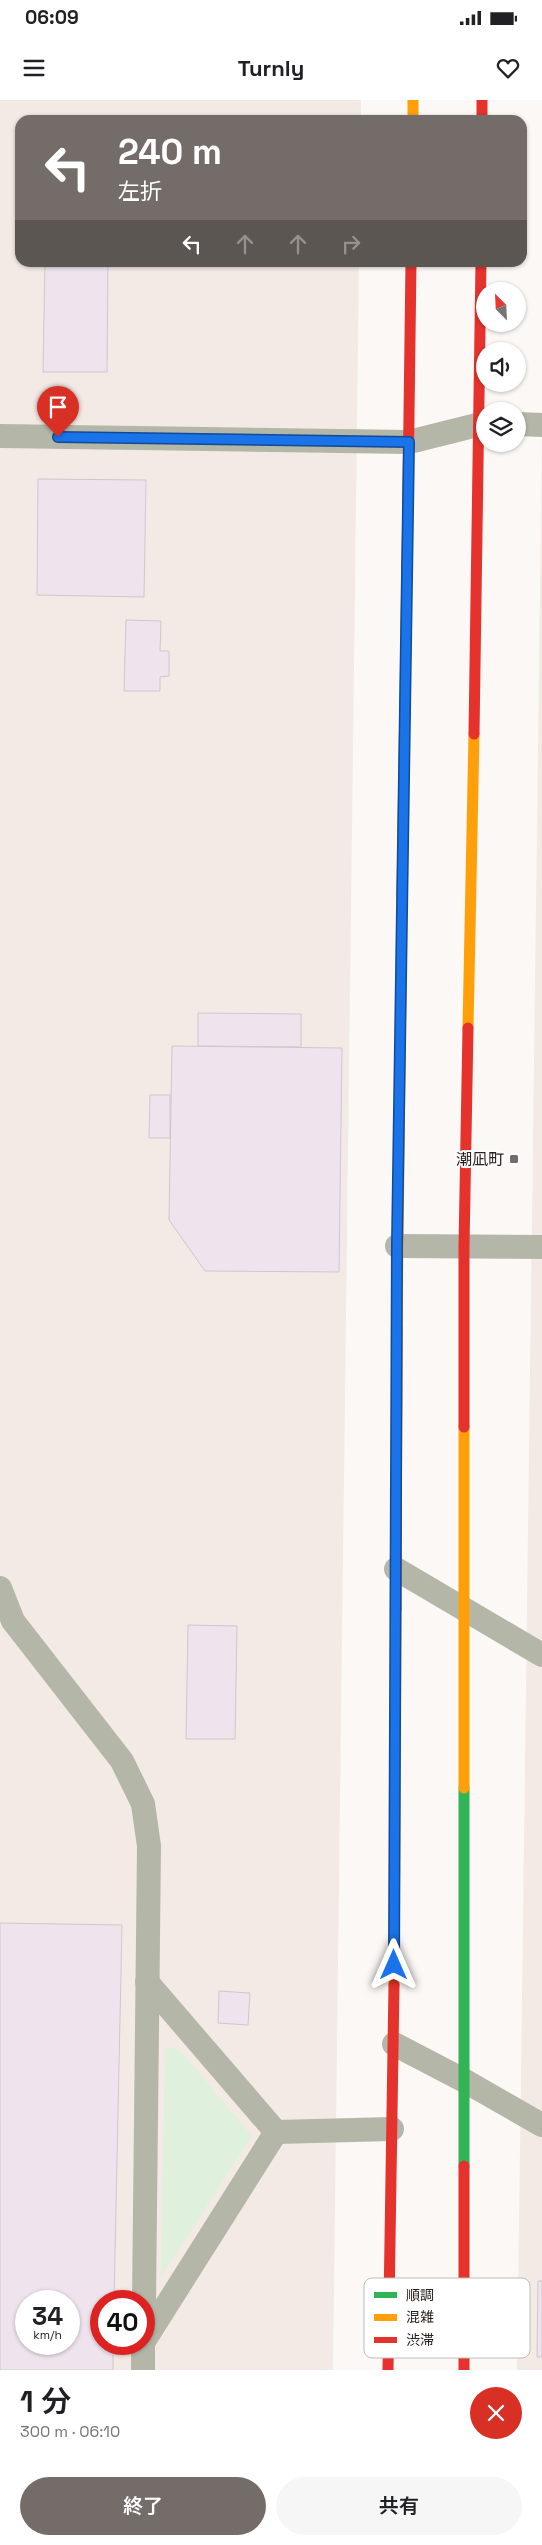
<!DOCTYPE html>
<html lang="ja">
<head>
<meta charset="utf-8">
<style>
  body { margin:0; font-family:"Space Grotesk","Noto Sans JP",sans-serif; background:#f6f6f6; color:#202124; height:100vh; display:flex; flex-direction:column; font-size:19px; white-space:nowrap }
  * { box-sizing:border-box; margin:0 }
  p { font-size:16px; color:#757577 }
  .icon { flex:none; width:28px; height:28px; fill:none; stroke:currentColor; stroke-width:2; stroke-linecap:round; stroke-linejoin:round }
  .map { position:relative; height:2270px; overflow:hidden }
  .details { display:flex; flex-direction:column; background:#fff; flex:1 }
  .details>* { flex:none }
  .hud { position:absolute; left:15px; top:15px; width:512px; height:152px; border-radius:15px; box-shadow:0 1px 4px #0004; background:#746c68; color:#fff; overflow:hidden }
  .needle { width:32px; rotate:336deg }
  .tools { position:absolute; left:476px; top:182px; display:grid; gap:10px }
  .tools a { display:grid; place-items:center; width:50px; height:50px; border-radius:50%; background:#fff; box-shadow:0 1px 4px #0004; font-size:25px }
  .speed { position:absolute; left:15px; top:2190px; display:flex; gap:10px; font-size:25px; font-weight:700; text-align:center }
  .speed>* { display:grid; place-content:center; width:65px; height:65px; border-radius:50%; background:#fff; box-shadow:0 1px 4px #0004; line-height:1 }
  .speed small { font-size:12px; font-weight:400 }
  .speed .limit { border:8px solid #d22; background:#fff; color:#111 }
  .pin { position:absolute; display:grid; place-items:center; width:42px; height:42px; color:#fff; margin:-51px -21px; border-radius:50% 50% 50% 0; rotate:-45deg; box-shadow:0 0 5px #0007 }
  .pin .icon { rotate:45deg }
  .me { position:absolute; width:55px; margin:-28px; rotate:0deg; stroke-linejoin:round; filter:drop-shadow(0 0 4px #0008) }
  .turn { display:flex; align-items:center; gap:18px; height:105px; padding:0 20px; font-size:22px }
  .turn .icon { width:65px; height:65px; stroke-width:2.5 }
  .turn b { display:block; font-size:35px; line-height:42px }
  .lanes { display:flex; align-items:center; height:48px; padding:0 20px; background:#0003; justify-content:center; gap:25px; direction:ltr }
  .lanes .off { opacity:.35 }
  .round { display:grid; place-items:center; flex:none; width:52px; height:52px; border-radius:26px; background:#f6f6f6 }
  .headline { display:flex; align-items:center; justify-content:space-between; height:85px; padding:0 20px }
  h1 { font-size:30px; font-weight:600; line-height:38px }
  .action { display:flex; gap:10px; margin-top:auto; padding:10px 20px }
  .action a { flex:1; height:58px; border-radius:30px; background:#746c68; color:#fff; font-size:20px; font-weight:600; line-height:58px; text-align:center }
  .action a+a { background:#f6f6f6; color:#202124 }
  .status { display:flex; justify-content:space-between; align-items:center; height:35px; padding:0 25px; background:#fff; direction:ltr }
  .status svg { height:14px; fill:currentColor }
  header { display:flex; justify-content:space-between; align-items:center; height:65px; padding:0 20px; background:#fff; font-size:22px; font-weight:600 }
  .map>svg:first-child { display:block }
  .built { fill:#f4eae5; fill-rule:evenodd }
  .green { fill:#dff1dc }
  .building { fill:#efe3ee; stroke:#cdc8cc; fill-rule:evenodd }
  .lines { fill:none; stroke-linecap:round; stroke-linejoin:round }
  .lane { stroke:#b4b7a8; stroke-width:24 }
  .fast { stroke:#30b455; stroke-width:11 }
  .slow { stroke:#ff9f0a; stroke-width:11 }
  .jam { stroke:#e5322d; stroke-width:11 }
  .route-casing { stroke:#114b97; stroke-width:12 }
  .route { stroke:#1a73e8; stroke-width:9 }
  .poi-dot { fill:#746c68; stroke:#fff; stroke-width:2 }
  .labels { text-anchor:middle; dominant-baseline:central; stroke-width:4; stroke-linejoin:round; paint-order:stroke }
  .poi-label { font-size:16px; fill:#2b201b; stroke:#fff; text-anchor:end }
  .key { fill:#fff; stroke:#bfbcbb; stroke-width:1 }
  .key-label { font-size:14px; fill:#2b201b }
</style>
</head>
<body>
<div class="status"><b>06:09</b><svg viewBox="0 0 49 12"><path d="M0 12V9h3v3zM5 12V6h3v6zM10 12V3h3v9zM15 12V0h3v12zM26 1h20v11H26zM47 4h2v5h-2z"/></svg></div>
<header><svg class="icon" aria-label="menu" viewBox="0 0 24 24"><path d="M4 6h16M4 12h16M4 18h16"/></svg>Turnly<svg class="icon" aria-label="heart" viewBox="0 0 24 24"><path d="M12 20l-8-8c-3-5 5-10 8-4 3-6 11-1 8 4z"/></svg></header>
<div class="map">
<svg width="542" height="2270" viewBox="0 0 542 2270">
  <rect width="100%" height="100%" fill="#fbf8f6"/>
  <g class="built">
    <path d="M 0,0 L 361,0 L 361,20 L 20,20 L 20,162 L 359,163 L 333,2270 L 0,2270 ZM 26,2201 L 69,2201 L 69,2244 L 26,2244 ZM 101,2201 L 144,2201 L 144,2244 L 101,2244 Z"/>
    <polygon points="542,334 542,2270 517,2270 521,1976"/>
  </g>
  <polygon class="green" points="165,1947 180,1950 252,2036 161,2177"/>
  <g class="building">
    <polygon points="45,162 108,162 107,272 43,272"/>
    <polygon points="38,379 146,380 144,497 37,495"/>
    <polygon points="126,520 161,521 160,551 169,551 169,576 160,577 160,591 124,591"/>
    <polygon points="198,913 301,914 301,947 198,946"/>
    <polygon points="172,946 342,948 339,1172 205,1171 169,1120"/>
    <polygon points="150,995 170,995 170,1038 149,1038"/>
    <polygon points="188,1525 237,1526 235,1639 186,1639"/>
    <path d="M 0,1823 L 122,1825 L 114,2201 L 101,2201 L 101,2244 L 113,2244 L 113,2270 L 0,2270 ZM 26,2201 L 69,2201 L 69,2244 L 26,2244 Z"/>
    <polygon points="219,1891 250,1893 248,1925 218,1923"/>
    <polygon points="538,2181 542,2181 542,2257 537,2257"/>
  </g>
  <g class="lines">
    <g class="lane">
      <polyline points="518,324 542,325"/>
      <polyline points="0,336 409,342 485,323"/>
      <polyline points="397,1146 542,1147"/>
      <polyline points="396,1469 542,1555"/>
      <polyline points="0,1488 13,1521 122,1661 143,1704 149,1746 144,2201"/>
      <polyline points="147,1882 276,2032 392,2029"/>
      <polyline points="394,1944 465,1981 542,2025"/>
      <polyline points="144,2241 276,2032"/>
      <polyline points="143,2270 143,2244"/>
    </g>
    <g class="fast">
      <polyline points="402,796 407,468"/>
      <polyline points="464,1688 464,2066"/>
    </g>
    <g class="slow">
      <polyline points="413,0 413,20"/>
      <polyline points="468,928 474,634"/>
      <polyline points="397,1228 402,796"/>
      <polyline points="464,1327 464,1688"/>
      <polyline points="394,1885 396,1509"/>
    </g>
    <g class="jam">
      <polyline points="482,0 482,20"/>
      <polyline points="407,468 411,162"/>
      <polyline points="474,634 481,162"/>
      <polyline points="464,1327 464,1146 468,928"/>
      <polyline points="396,1509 397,1228"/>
      <polyline points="464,2066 464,2270"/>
      <polyline points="388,2270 394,1885"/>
    </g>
  </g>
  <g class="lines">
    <g class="route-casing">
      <polyline id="route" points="58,337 409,342 397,1146 394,1865"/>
    </g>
    <use href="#route" class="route"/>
  </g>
  <rect class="poi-dot" x="509" y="1054" width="10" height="10" rx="2.5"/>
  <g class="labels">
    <g class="poi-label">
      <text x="504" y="1059">潮凪町</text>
    </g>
  </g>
  <rect x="364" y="2178" width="166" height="80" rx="8" class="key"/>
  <rect x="374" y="2192" width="23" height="6" fill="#30b455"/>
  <rect x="374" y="2214" width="23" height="7" fill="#ff9f0a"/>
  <rect x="374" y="2237" width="23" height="6" fill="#e5322d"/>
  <g class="key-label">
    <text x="406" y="2200">順調</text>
    <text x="406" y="2222">混雑</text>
    <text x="406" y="2245">渋滞</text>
  </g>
</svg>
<div class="tools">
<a><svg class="needle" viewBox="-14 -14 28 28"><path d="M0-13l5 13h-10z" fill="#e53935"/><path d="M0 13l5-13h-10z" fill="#757577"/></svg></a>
<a><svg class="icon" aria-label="sound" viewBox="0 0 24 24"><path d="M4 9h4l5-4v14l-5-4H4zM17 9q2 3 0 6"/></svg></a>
<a><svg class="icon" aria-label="layers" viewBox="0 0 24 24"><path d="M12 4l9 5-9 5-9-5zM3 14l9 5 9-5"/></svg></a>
</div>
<div class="speed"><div>34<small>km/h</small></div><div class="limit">40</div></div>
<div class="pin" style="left:58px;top:337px;background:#d93025"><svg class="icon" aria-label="arrive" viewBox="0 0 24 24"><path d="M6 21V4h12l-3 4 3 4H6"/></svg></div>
<svg class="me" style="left:394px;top:1865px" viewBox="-20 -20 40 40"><path d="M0-17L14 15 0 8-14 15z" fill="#1a73e8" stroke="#fff" stroke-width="4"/></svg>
<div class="hud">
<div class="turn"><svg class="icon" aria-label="left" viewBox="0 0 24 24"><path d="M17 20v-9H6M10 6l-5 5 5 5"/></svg><div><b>240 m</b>左折</div></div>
<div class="lanes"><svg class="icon" aria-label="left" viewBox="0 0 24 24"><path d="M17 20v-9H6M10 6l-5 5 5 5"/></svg><svg class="icon off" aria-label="ahead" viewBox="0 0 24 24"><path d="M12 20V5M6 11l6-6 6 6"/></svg><svg class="icon off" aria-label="ahead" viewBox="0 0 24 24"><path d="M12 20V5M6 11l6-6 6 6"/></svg><svg class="icon off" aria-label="right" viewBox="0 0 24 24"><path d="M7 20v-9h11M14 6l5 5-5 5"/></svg></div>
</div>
</div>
<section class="details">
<div class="headline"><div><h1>1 分</h1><p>300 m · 06:10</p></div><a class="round" style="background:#d93025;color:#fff"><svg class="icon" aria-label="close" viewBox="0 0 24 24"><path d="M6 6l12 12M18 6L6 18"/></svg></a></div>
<div class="action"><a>終了</a><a>共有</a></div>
</section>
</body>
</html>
